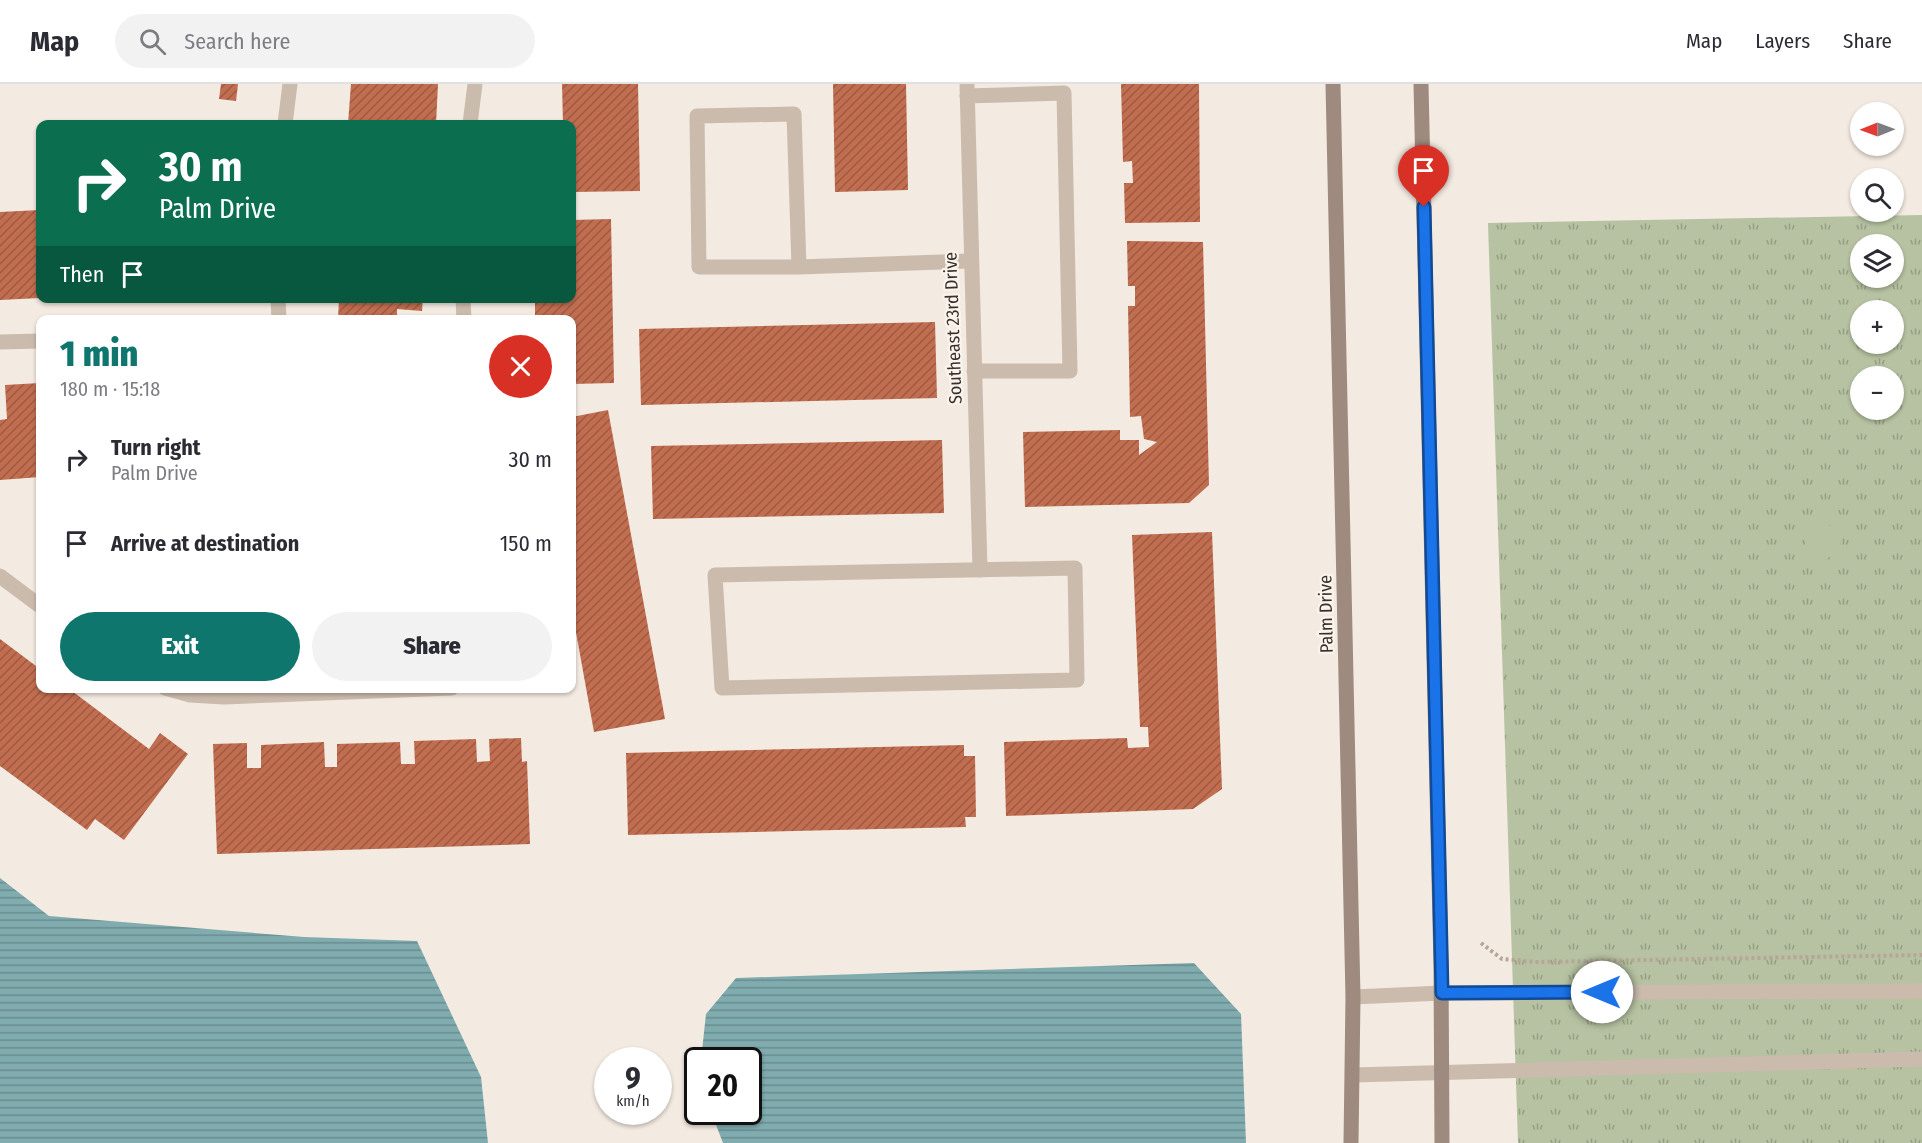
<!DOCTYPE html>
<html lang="en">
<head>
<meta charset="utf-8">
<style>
  body { margin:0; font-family:"Fira Sans Condensed",sans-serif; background:#f2f2f3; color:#2b2b33; height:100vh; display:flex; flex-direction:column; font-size:22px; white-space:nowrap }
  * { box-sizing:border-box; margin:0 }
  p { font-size:20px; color:#7c7c81 }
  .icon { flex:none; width:33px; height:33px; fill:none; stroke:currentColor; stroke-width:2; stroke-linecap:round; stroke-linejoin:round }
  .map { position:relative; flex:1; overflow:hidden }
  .details { position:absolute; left:36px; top:231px; width:540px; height:378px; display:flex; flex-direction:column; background:#fff; border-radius:12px; box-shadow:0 2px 4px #0004 }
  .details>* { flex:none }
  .guide { position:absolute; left:36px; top:36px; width:540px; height:183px; border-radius:12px; box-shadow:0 2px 4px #0004; background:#0b6e4f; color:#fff; overflow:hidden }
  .needle { width:39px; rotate:269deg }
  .fabs { position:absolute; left:1850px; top:18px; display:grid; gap:12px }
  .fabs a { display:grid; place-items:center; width:54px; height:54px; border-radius:50%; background:#fff; box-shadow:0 2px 4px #0004; font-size:30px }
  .speed { position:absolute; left:594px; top:963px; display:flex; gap:12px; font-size:30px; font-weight:700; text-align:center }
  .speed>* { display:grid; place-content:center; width:78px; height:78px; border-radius:50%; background:#fff; box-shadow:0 2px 4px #0004; line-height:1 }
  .speed small { font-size:15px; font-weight:400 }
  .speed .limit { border:3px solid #111; border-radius:9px; background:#fff; color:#111 }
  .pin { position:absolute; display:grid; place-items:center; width:51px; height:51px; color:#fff; margin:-62px -26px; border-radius:50% 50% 50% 0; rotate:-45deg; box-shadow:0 0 6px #0007 }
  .pin .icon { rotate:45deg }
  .me { position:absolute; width:66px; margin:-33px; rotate:270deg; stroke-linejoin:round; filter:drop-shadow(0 0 4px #0008) }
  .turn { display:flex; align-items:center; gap:21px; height:126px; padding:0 24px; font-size:27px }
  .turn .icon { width:78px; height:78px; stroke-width:2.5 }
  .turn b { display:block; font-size:42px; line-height:51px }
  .then { display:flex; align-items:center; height:57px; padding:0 24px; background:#0003; gap:12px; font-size:22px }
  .round { display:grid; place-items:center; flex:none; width:63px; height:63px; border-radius:32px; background:#f2f2f3 }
  .summary { display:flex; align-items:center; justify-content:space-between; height:102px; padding:0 24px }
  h1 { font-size:36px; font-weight:800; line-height:45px; color:#0f766e }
  .action { display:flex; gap:12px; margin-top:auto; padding:12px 24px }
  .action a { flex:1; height:69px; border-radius:36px; background:#0f766e; color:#fff; font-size:24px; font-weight:800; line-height:69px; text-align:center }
  .action a+a { background:#f2f2f3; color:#2b2b33 }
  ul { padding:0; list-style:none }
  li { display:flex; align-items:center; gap:18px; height:84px; padding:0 24px }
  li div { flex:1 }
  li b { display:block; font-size:22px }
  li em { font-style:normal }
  header { display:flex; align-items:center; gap:36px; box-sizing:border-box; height:84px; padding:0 30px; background:#fff; border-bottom:2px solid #e1e1e2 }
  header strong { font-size:28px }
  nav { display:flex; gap:33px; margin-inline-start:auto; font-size:21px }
  .search { width:420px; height:54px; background:#f2f2f3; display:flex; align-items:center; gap:15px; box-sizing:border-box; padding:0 21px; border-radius:33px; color:#7c7c81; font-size:22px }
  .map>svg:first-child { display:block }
  .grass { fill:url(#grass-tufts); fill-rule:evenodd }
  .green { fill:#b6c2a1 }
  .water { fill:url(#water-rules) }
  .building { fill:url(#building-hatch) }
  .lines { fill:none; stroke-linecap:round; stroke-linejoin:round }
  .path { stroke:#b7a597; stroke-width:4; stroke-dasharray:3 3; stroke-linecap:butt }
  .lane { stroke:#cbbbad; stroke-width:15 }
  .street { stroke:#cbbbad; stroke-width:15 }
  .secondary { stroke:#9e8a7e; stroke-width:15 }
  .route-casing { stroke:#114b97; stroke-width:15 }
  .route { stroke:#1a73e8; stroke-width:10 }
  .labels { text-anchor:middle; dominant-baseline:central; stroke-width:4.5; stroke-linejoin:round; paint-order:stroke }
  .street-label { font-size:18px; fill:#39302b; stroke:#faf4ed }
</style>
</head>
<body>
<header>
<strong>Map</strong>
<div class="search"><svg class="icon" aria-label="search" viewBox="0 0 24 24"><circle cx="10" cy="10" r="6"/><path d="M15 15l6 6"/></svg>Search here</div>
<nav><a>Map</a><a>Layers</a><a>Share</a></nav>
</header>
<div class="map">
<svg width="1922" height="1059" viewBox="0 0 1922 1059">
  <defs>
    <pattern id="grass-tufts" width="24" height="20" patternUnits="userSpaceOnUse" patternTransform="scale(1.5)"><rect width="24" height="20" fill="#b6c2a1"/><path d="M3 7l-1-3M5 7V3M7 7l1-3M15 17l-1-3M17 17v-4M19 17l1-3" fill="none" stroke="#959e83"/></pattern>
    <pattern id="water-rules" width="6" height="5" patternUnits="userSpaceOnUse" patternTransform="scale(1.5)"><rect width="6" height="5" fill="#80acaf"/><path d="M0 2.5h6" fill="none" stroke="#6a8c8f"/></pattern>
    <pattern id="building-hatch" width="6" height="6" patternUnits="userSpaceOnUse" patternTransform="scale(1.5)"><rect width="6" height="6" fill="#c16d50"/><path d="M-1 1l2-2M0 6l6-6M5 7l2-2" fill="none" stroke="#9e5a43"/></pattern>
  </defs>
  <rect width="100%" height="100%" fill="#f3eae1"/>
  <path class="grass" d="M 1922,131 L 1922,1059 L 1518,1059 L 1488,139 ZM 1860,160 L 1893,160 L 1893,194 L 1860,194 ZM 1860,226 L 1893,226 L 1893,260 L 1860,260 ZM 1860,292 L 1893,292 L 1893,326 L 1860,326 Z"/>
  <polygon class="green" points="1820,436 1840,447 1841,466 1823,477 1806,468 1805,447"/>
  <g class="water">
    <polygon points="0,794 49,832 304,853 417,857 481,993 488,1059 0,1059"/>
    <polygon points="1194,879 1241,930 1246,1059 723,1059 711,1028 748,1028 748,976 701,976 706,930 736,894"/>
  </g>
  <g class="building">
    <polygon points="221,0 238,0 236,17 219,15"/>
    <polygon points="351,0 438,0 436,40 348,40"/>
    <polygon points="562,0 638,0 640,107 572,108 572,40 563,40"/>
    <polygon points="833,0 906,0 908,106 835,108"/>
    <polygon points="1121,0 1199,0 1200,138 1125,139 1124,99 1133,99 1132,77 1123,78"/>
    <polygon points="40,126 40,214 0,216 0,128"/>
    <polygon points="611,135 614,299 572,300 572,236 535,236 535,214 572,214 572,136"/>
    <polygon points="1127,157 1203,158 1209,401 1189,419 1025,423 1023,348 1120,346 1120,356 1139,356 1139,371 1157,358 1144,355 1141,332 1130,333 1128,222 1135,222 1135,202 1128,202"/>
    <polygon points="339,214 423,214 422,227 397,225 397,236 338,236"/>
    <polygon points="935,238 937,314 641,321 639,245"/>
    <polygon points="40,299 40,393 0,396 0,336 7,335 5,301"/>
    <polygon points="608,326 665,635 594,648 572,526 572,333"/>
    <polygon points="942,356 944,429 653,435 651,362"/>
    <polygon points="1212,448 1222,705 1193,725 1006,732 1004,658 1127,654 1128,664 1149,663 1148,643 1140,643 1132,451"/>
    <polygon points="0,555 40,585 40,604 68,604 149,665 160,649 188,670 124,756 95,735 87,746 0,682"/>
    <polygon points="521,654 522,678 527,677 530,760 217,770 213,660 247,659 247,684 261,684 261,661 324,658 325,683 337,683 337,660 400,658 401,680 415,680 414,657 476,655 477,678 490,677 489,655"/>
    <polygon points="964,661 964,672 975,672 976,733 965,733 966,743 628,751 626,669"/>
  </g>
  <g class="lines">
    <polyline class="path" points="1481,859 1502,875 1536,878 1922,871"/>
    <g class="lane">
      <polyline points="967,12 1064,9 1070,287 974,287"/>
      <polyline points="799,183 794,30 697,32 699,183 799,183 970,177"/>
      <polygon points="1075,484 1077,596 722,604 715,491"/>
      <polyline points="1353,913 1442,909 1922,907"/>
      <polyline points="1353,991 1922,975"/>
    </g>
    <g class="street">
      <polyline points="967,0 980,486"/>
      <polyline points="285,40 290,0"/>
      <polyline points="470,40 475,0"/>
      <polyline points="278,214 279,236"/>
      <polyline points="463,214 464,236"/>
      <polyline points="0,258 40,257"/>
      <polyline points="0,492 40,522"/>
      <polyline points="165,604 190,611 224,613 452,604"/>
    </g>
    <g class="secondary">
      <polyline points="1333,0 1353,913 1351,1059"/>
      <polyline points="1421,0 1441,883 1442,1059"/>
    </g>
  </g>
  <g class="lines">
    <g class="route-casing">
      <polyline id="route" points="1424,123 1442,909 1602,908"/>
    </g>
    <use href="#route" class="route"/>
  </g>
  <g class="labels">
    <g class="street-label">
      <text transform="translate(953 244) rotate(-92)">Southeast 23rd Drive</text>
      <text transform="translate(1326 530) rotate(-91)">Palm Drive</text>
    </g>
  </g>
</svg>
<div class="fabs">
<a><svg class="needle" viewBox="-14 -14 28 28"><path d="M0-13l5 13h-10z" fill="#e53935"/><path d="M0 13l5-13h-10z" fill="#7c7c81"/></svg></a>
<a><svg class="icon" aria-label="search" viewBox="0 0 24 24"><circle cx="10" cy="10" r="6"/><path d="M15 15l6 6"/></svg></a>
<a><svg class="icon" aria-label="layers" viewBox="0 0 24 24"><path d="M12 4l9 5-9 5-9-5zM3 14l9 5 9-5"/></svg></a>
<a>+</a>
<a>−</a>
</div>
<div class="speed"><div>9<small>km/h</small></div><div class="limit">20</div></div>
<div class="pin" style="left:1424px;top:123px;background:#d93025"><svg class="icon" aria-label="arrive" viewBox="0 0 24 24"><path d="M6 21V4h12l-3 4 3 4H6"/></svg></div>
<svg class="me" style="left:1602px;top:908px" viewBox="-20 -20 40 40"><circle r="19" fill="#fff"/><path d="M0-13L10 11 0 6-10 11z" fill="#1a73e8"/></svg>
<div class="guide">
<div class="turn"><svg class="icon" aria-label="right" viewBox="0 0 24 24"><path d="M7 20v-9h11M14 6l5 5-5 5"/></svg><div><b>30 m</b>Palm Drive</div></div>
<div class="then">Then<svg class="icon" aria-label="arrive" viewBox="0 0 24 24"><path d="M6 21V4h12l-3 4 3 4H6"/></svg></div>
</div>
<section class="details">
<div class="summary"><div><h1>1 min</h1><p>180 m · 15:18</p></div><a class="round" style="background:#d93025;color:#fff"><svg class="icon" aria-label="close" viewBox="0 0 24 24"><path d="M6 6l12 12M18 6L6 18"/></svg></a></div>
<ul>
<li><svg class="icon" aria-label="right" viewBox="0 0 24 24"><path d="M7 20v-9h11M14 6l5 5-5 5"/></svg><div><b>Turn right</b><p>Palm Drive</p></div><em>30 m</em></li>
<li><svg class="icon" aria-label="arrive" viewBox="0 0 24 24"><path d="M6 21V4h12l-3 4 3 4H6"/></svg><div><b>Arrive at destination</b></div><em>150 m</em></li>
</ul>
<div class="action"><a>Exit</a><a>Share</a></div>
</section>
</div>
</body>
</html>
